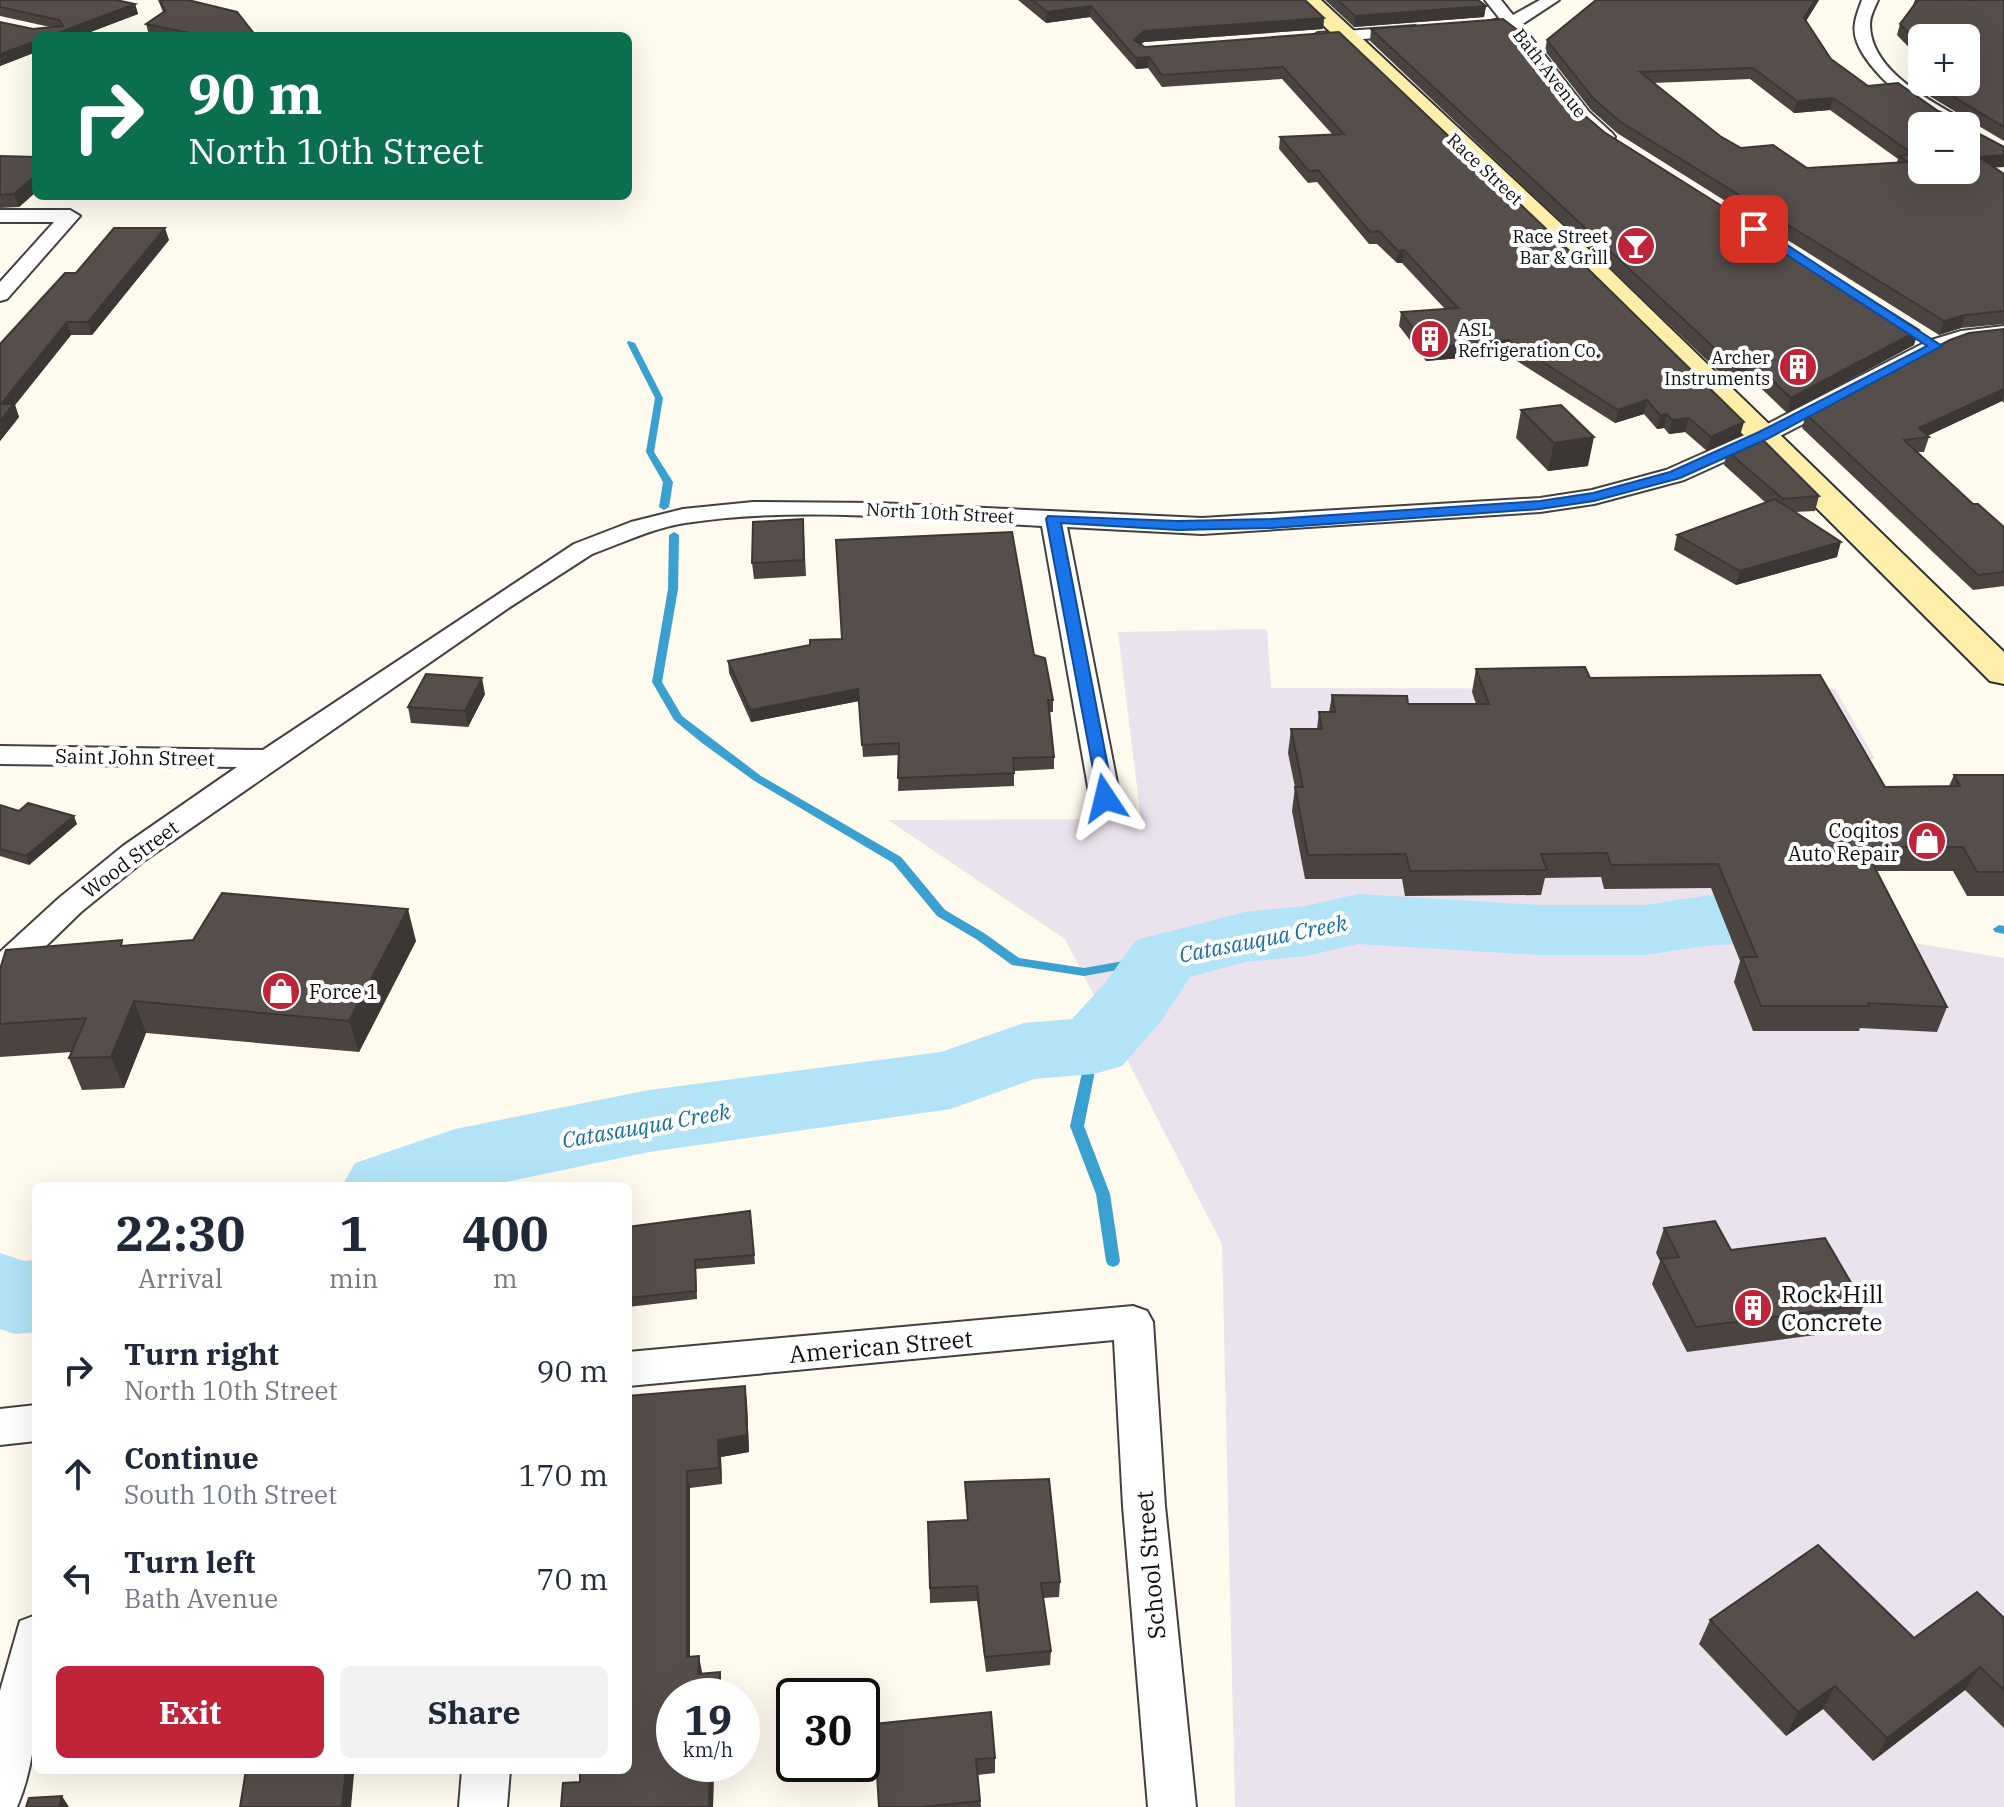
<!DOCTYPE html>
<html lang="en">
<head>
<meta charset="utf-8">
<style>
  body { margin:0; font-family:"IBM Plex Serif",serif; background:#f2f2f3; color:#1f2937; height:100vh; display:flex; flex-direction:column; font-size:30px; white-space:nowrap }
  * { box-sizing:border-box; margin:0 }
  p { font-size:26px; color:#747a83 }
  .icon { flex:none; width:44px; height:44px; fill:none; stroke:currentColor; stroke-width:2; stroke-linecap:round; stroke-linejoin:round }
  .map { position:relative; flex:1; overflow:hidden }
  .panel { position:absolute; left:32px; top:1182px; width:600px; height:592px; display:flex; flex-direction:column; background:#fff; border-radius:12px; box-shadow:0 8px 32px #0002 }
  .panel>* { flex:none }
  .hud { position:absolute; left:32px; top:32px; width:600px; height:168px; border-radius:12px; box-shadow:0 8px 32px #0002; background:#0b6e4f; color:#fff; overflow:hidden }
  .fabs { position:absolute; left:1908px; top:24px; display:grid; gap:16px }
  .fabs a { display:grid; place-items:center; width:72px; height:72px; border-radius:12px; background:#fff; box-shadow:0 8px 32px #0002; font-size:40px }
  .speed { position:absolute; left:656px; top:1678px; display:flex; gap:16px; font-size:40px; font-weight:700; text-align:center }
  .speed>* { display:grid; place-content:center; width:104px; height:104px; border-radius:50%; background:#fff; box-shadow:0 8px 32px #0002; line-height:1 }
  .speed small { font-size:20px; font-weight:400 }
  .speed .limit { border:4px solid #111; border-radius:12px; background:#fff; color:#111 }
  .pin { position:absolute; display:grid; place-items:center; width:68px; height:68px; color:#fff; margin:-34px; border-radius:16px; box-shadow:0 4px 12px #0006 }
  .me { position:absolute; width:88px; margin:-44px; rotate:350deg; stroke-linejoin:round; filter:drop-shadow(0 0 6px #0008) }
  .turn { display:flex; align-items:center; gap:28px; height:168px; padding:0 24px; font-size:36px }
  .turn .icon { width:104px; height:104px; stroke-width:2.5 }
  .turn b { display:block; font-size:56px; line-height:68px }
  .eta { display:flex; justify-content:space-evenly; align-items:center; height:136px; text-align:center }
  .eta b { font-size:48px; font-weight:800; line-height:56px }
  .cta { display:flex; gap:16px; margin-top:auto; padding:16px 24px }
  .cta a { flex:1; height:92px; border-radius:12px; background:#bf2439; color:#fff; font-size:32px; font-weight:800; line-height:92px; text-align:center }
  .cta a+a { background:#f2f2f3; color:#1f2937 }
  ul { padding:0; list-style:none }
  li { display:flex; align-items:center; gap:24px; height:104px; padding:0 24px }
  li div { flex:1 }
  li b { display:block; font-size:30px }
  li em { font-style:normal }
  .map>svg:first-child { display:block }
  .industrial { fill:#eae2ec }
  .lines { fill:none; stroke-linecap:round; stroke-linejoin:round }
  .stream { fill:#39a0cf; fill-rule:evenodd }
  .river { fill:#b3e3f7; fill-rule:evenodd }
  .street-casing { stroke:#414141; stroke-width:4 }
  .secondary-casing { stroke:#303030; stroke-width:4 }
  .street { fill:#fff; fill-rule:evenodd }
  .secondary { fill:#ffeea9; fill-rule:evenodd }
  .wall { fill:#4a4340; fill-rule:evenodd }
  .shaded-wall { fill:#3c3734 }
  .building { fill:#564e4a; stroke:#3c3734; stroke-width:2; fill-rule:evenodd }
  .route { fill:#1a73e8; stroke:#114b97; stroke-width:2 }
  .labels { text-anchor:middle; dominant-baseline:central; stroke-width:8; stroke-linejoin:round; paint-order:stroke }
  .far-street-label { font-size:18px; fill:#0e0e0e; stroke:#fff }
  .far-poi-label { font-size:18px; fill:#0e0e0e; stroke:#fff; text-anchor:end }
  .street-label { font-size:20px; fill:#0e0e0e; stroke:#fff }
  .poi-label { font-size:20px; fill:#0e0e0e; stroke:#fff; text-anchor:end }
  .water-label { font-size:22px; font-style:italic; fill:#1570a1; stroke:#fff }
  .near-poi-label { font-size:24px; fill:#0e0e0e; stroke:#fff; text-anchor:start }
  .near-street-label { font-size:24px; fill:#0e0e0e; stroke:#fff }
</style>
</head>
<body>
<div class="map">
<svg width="2004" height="1807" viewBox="0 0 2004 1807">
  <rect width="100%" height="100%" fill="#fffaee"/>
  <polygon class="industrial" points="1267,629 1271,688 1835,689 1875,759 1811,765 1902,941 2004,958 2004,1807 1235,1807 1222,1244 1065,939 888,820 1141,819 1118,632"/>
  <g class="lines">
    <g class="stream">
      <polygon points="628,341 635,343 663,398 654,452 673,482 669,507 664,510 659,507 663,482 646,452 655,398 627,343"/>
      <polygon points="674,532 679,535 678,589 662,682 682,716 761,776 901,857 945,910 984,933 1019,958 1084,968 1163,954 1169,958 1167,961 1084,976 1012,965 976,939 937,916 893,863 753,780 702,743 674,720 652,682 668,589 669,535"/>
      <polygon points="1999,925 2004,926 2004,934 1995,932 1993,929"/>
      <polygon points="1094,1041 1099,1043 1100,1046 1084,1126 1110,1194 1120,1261 1118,1265 1113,1267 1108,1265 1106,1261 1096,1194 1070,1126 1088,1046 1089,1043"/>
    </g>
    <g class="river">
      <polygon points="1769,892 1795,900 1806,917 1795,934 1769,942 1704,946 1645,955 1540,955 1358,944 1306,956 1245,962 1190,977 1161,1021 1122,1066 1094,1074 1034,1079 951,1109 649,1152 487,1186 342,1186 355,1163 455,1129 649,1090 941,1052 1024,1023 1072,1019 1105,983 1136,940 1245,912 1306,906 1358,894 1540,905 1645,905 1704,896"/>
      <polygon points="0,1253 24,1261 36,1260 36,1332 15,1334 0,1329"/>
    </g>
    <g class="street-casing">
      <g id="street">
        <polygon points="1485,0 1501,0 1513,15 1540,0 1559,0 1521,25 1589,112 1612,133 1615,137 1612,141 1600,141 1577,120 1507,28 1487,28 1487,22 1500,19"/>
        <path d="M 1862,0 L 1878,0 C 1875,7 1870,16 1870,24 C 1870,72 1932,101 1967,122 L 1970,126 L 1967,130 L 1966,126 C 1960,126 1953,127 1947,125 C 1919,116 1867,70 1857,42 C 1851,27 1857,14 1862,0 Z"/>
        <polygon points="1415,26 1423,31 1421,34 1318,43 1310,38 1318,33"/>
        <polygon points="0,210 70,210 80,216 7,299 0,301 0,282 54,222 0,222"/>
        <path d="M 2004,326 L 2004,340 L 1964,344 L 1944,351 L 1772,440 L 1684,480 L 1594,504 L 1540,512 L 1202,534 L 1067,527 L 1120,798 L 1116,805 L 1105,807 L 1094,805 L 1090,798 L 1042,526 C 926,520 800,505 685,523 C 653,528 622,543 592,554 L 507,609 L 145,860 L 81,912 L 12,979 L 0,982 L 0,952 L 59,898 L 123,846 L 237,767 L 0,764 L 0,746 L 263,750 L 574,544 L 631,522 L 683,509 L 753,502 L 877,503 L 1202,518 L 1540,498 L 1592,490 L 1666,470 L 1756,430 L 1928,341 L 1961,331 Z"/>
        <polygon points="1133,1306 1147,1311 1153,1322 1165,1506 1196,1807 1148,1807 1123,1506 1114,1340 628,1386 628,1352"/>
        <polygon points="36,1405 36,1441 0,1445 0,1409"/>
        <path d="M 36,1615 C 36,1680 43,1746 17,1807 L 0,1807 L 0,1691 L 20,1621 Z"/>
        <polygon points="462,1770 510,1770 507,1807 459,1807"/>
      </g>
    </g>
    <g class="secondary-casing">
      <polygon id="secondary" points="1297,0 1321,0 1601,261 2004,652 2004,684 1990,681 1581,273"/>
    </g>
    <use href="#street" class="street"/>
    <use href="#secondary" class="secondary"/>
  </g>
  <g class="wall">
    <polygon points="0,0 135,4 138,14 80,36 36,36 36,52 0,66 0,22 33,29 50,27 0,16"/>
    <polygon points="158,0 188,0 256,36 154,36 149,35 146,24 163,12"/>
    <polygon points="1018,0 1305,0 1324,18 1323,29 1144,42 1141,44 1145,47 1339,32 1740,436 1707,451 1685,432 1669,434 1664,428 1657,429 1644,414 1615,423 1506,354 1426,361 1399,326 1401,312 1445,309 1402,263 1397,263 1377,244 1369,244 1317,182 1308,183 1279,149 1280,137 1332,134 1282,79 1162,87 1148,68 1136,69 1090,17 1046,23"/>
    <polygon points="1325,0 1479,0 1486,6 1484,17 1354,27"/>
    <path d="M 1819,0 L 1806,21 L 1831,59 L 1868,86 L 1952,117 L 1964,117 L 1923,92 L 1926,82 L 1966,82 L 1922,38 L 1922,61 L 1897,35 L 1900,24 L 1913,5 L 1915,0 L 2004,0 L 2004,141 L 1967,119 L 1968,128 L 1995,168 L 2004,174 L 2004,324 L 1961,328 L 1939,335 L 1617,133 L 1591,110 L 1545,51 L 1547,40 ZM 1750,79 L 1794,113 L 1830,110 L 1898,159 L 1897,162 L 1807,168 L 1741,148 L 1720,136 L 1653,83 Z"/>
    <polygon points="1371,29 1577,109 1604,132 1914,345 1787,413 1746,374 1734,386 1370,41"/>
    <polygon points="0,156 36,157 36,192 19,207 0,208"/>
    <polygon points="169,240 92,335 71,335 15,405 19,417 0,441 0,344 76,273"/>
    <polygon points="2004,329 2004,403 2002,401 1927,436 1929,437 1924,452 1917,452 1973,504 2004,527 2004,586 1973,590 1802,428 1806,414"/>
    <polygon points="1521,410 1588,466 1548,471 1516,438"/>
    <polygon points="1727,451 1819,496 1815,511 1795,512 1837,557 1736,585 1674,550 1677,535 1766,503 1724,465"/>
    <polygon points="804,535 806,576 754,579 752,563"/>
    <polygon points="1034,655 1053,700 1053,712 1049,712 1054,757 1054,769 1014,771 1014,786 898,791 899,755 863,757 859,701 751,722 729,673 728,661"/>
    <polygon points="1476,669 1590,678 1885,787 1949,786 1954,775 2004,775 2004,896 1967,896 1953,871 1876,871 1947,1007 1937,1032 1860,1028 1859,1031 1753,1031 1734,982 1740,961 1711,888 1604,889 1601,877 1545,878 1541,895 1405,896 1402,879 1305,879 1292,811 1295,787 1288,753 1291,729 1317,729 1319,712 1329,712 1332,695 1408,704 1476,704 1472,692"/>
    <polygon points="485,694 468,727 411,723 408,707"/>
    <polygon points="0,805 19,811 77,824 29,865 0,856"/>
    <polygon points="416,941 359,1052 146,1033 124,1088 82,1090 69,1058 72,1052 0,1057 0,969 125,945"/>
    <polygon points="750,1211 755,1264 696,1269 697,1299 628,1307 628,1227"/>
    <polygon points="1664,1228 1731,1250 1864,1305 1853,1330 1687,1352 1652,1284 1660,1261 1656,1253"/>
    <polygon points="745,1386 747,1403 749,1452 721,1457 722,1484 690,1488 690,1657 702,1674 720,1672 722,1688 674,1696 714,1764 713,1807 561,1807 580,1782 628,1770 628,1396"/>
    <polygon points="965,1482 1060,1582 1059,1597 1043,1598 1051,1651 1050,1665 986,1672 977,1601 930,1603 928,1522 967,1520"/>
    <polygon points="2004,1618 2004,1728 1965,1690 1873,1761 1823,1709 1786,1736 1699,1644 1710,1620 1914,1638"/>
    <polygon points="874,1724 995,1758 995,1773 978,1775 981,1807 879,1807"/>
  </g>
  <g class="shaded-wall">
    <polygon points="1815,0 1819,0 1801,29 1804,18"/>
    <polygon points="135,4 138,14 80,36 50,36"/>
    <polygon points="1091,6 1090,17 1046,23 1047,12"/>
    <polygon points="1486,6 1484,17 1354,27 1355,16"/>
    <polygon points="1324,18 1323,29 1144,42 1133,51 1134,40 1144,31"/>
    <polygon points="36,41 36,52 0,66 0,54"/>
    <polygon points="1149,57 1148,68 1136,69 1136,58"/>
    <polygon points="1833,98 1830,110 1794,113 1797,101"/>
    <polygon points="2004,155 2004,167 1975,169 1979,157"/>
    <polygon points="36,175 36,192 19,207 14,194"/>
    <polygon points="165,228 169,240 92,335 88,322"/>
    <polygon points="1404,250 1402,263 1397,263 1398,251"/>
    <polygon points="1965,315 1961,328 1939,335 1944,321"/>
    <polygon points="67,322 71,335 15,405 19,417 0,441 1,404"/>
    <polygon points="1919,330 1914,345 1787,413 1791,398"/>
    <polygon points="1508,340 1506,354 1426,361 1428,348"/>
    <polygon points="1750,359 1746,374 1734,386 1738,370"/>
    <polygon points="2004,389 2004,394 2002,401 1923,438 1919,428"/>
    <polygon points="1647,400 1644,414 1615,423 1618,410"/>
    <polygon points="1667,414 1664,428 1657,429 1660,415"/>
    <polygon points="1689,418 1685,432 1669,434 1672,420"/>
    <polygon points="1744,422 1740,436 1707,451 1711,437"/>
    <polygon points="1594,437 1588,466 1548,471 1554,443"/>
    <polygon points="1841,542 1837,557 1736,585 1740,571"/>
    <polygon points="482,678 485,694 468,727 465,711"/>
    <polygon points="858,689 859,701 751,722 750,710"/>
    <polygon points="74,816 77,824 29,865 26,856"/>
    <polygon points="408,909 416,941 359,1052 349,1021"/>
    <polygon points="134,1001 146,1033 124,1088 111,1057"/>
    <polygon points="745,1386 747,1403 749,1452 721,1457 722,1484 719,1468 718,1440"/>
    <polygon points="687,1471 690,1488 690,1673 687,1657"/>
    <polygon points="699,1656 702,1672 702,1690 698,1674"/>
    <polygon points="1980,1667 1965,1690 1873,1761 1887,1738"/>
    <polygon points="720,1672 722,1688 722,1696 720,1696"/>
    <polygon points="1835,1686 1823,1709 1786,1736 1798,1712"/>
    <polygon points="710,1764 714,1764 713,1807 709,1807"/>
    <polygon points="346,1770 352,1770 354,1774 351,1807 342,1807"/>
    <polygon points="62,1796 69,1807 59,1807"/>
  </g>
  <g class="building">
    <polygon points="0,0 116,0 135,4 50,36 36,36 36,41 0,54 0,22 33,29 63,26 59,20 0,7"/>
    <polygon points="160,0 188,0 237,12 256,36 203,36 146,24 165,11"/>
    <polygon points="1032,0 1305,0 1324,18 1144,31 1134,40 1145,47 1339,32 1581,262 1744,422 1711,437 1689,418 1672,420 1667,414 1660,415 1647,400 1618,410 1508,340 1428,348 1401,312 1458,308 1404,250 1398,251 1379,231 1370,232 1318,170 1309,171 1280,137 1344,134 1283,67 1162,75 1149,57 1136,58 1091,6 1047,12"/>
    <polygon points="1338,0 1478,0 1486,6 1355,16"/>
    <path d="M 1596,0 L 1815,0 L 1804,18 L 1831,59 L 1868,86 L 1898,83 L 1938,111 L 1952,117 L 1967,117 L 1968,128 L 2004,147 L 2004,155 L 1979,157 L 2004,174 L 2004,311 L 1965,315 L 1944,321 L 1619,121 L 1593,98 L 1547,40 ZM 1753,68 L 1797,101 L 1833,98 L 1913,154 L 1899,156 L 1908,162 L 1807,168 L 1773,145 L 1741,148 L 1720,136 L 1640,72 ZM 1922,126 L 1966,126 L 1966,170 L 1922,170 Z"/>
    <polygon points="1918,0 2004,0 2004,127 1929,82 1966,82 1966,38 1922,38 1922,47 1900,24"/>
    <polygon points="1503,19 1516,29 1577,109 1604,132 1919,330 1791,398 1750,359 1738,370 1371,29"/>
    <polygon points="0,156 36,157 36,175 14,194 0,195"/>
    <polygon points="114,228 165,228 88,322 67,322 1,404 14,404 0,421 0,344 65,273 76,273"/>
    <polygon points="2004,329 2004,389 1919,428 1929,437 1904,440 1973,504 1978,504 2004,527 2004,572 1978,575 1806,414 1950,340 1969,333"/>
    <polygon points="1561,405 1594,437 1554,443 1521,410"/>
    <polygon points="1759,436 1819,496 1783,499 1727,451"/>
    <polygon points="1775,499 1841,542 1740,571 1677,535"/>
    <polygon points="803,519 804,560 752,563 753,522"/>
    <polygon points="1012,532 1034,655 1045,658 1053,700 1048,700 1054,757 1013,758 1014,773 898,778 899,743 862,745 858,689 750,710 728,661 810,645 810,640 842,639 836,540"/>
    <polygon points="1585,667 1590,678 1820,675 1885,787 1960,786 1954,775 2004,775 2004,872 1977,872 1963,847 1864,847 1947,1007 1868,1003 1869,1006 1761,1006 1742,957 1757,957 1718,864 1611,865 1607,853 1541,854 1547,870 1410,871 1406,854 1308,855 1295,787 1303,787 1291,729 1322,729 1319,712 1335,712 1332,695 1407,696 1408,704 1489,704 1476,669"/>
    <polygon points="426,674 482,678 465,711 408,707"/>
    <polygon points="28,803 74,816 26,856 0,849 0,805 19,811"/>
    <polygon points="222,893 408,909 349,1021 134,1001 111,1057 69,1058 86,1018 0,1024 0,969 6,950 122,940 121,946 193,940"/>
    <polygon points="750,1211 754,1255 695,1260 696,1291 628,1298 628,1227"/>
    <polygon points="1715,1221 1731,1250 1825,1238 1864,1305 1696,1327 1661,1259 1679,1257 1664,1228"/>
    <polygon points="745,1386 747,1435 718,1440 719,1468 687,1471 687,1657 699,1656 698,1674 720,1672 720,1696 674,1696 674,1764 710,1764 709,1807 561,1807 563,1783 580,1782 580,1770 628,1770 628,1396"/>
    <polygon points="1049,1479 1060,1582 1041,1583 1051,1651 985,1657 977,1586 930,1588 928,1522 968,1520 965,1482"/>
    <polygon points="1818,1545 1914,1638 1977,1592 2004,1618 2004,1690 1980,1667 1887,1738 1835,1686 1798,1712 1710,1620"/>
    <polygon points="991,1712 995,1758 976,1759 980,1801 923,1807 879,1807 874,1724"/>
    <polygon points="246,1770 346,1770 342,1807 240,1807"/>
    <polygon points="62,1796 59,1807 26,1807 29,1798"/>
  </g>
  <polygon class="route" points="1750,226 1758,226 1942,346 1769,438 1680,478 1594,501 1540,509 1272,528 1178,530 1061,523 1114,798 1105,803 1099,801 1046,519 1048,516 1178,521 1272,519 1540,501 1593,493 1670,472 1759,432 1927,346 1750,231"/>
  <defs>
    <g id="bar-disc" transform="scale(2)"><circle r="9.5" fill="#bf2439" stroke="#fff"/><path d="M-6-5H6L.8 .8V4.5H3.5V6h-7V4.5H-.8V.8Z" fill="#fff"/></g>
    <g id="building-disc" transform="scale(2)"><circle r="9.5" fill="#bf2439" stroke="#fff"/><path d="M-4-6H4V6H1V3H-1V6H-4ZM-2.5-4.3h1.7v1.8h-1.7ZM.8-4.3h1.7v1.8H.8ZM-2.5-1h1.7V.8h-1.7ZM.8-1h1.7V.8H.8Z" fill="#fff"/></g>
    <g id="shop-disc" transform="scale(2)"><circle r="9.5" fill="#bf2439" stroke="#fff"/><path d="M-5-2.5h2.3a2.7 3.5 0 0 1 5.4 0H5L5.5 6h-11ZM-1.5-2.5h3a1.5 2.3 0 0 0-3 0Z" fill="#fff"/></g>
  </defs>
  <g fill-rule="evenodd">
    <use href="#bar-disc" x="1636" y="246"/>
    <use href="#building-disc" x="1430" y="339"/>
    <use href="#building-disc" x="1798" y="367"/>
    <use href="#shop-disc" x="1927" y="841"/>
    <use href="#shop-disc" x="281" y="991"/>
    <use href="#building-disc" x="1753" y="1308"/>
  </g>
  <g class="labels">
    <g class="far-street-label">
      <text transform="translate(1550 73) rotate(52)">Bath Avenue</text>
      <text transform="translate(1485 169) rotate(43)">Race Street</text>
      <text transform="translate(940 513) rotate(3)">North 10th Street</text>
    </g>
    <g class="far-poi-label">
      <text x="1608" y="236">Race Street<tspan x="1608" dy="21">Bar &amp; Grill</tspan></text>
      <text x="1458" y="329" text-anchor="start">ASL<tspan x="1458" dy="21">Refrigeration Co.</tspan></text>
      <text x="1770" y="357">Archer<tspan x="1770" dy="21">Instruments</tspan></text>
    </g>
    <g class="street-label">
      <text transform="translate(135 757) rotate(1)">Saint John Street</text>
      <text transform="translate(130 859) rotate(-37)">Wood Street</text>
    </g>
    <g class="poi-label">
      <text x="1899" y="830">Coqitos<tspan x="1899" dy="23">Auto Repair</tspan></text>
      <text x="309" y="991" text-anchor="start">Force 1</text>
    </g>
    <g class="water-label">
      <text transform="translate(1263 938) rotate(-11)">Catasauqua Creek</text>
      <text transform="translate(646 1125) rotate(-10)">Catasauqua Creek</text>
    </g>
    <g class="near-poi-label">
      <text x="1781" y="1294">Rock Hill<tspan x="1781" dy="28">Concrete</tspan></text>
    </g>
    <g class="near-street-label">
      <text transform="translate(881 1346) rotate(-5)">American Street</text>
      <text transform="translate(1150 1565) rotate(-95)">School Street</text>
    </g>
  </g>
</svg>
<div class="fabs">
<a>+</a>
<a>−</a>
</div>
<div class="speed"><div>19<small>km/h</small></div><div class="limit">30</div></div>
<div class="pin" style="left:1754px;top:229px;background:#d93025"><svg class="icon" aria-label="arrive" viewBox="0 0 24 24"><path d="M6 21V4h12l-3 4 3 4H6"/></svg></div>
<svg class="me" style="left:1105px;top:798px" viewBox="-20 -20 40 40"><path d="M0-17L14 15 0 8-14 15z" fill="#1a73e8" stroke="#fff" stroke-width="4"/></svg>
<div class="hud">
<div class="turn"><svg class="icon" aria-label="right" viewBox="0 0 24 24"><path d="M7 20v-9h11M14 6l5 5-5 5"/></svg><div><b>90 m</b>North 10th Street</div></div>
</div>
<section class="panel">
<div class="eta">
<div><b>22:30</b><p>Arrival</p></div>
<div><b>1</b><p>min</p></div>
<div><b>400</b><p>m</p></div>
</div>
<ul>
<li><svg class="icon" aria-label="right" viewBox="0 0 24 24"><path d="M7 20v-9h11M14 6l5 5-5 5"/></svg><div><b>Turn right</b><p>North 10th Street</p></div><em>90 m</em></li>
<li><svg class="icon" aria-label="ahead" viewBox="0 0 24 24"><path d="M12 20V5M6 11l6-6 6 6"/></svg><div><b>Continue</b><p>South 10th Street</p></div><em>170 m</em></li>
<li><svg class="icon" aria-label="left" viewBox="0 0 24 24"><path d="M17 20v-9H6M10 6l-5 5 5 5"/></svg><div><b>Turn left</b><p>Bath Avenue</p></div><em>70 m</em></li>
</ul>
<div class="cta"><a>Exit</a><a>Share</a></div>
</section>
</div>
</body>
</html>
